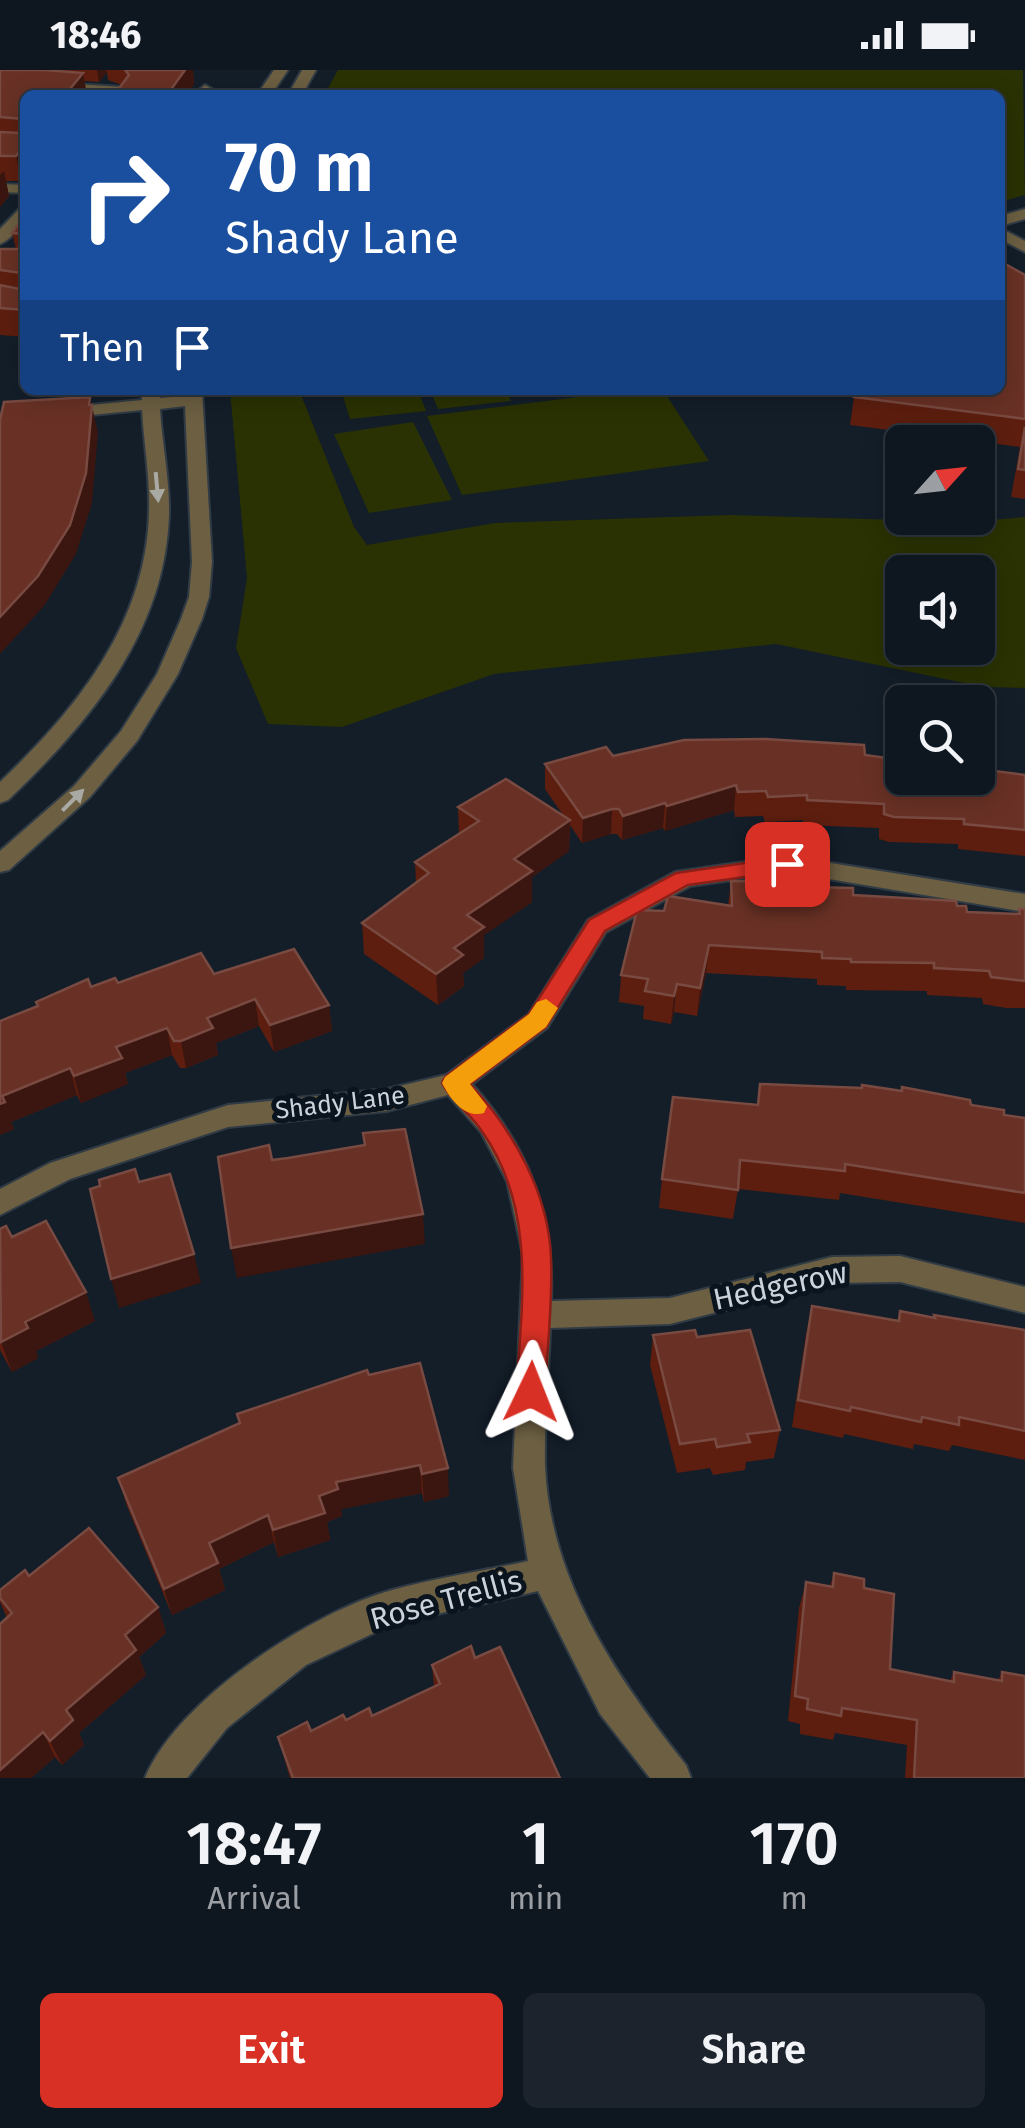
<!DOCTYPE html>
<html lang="en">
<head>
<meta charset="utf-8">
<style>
  body { margin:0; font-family:"Fira Sans",sans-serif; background:#1c232c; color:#f1f3f6; height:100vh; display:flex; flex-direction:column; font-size:38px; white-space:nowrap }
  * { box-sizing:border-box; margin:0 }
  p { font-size:32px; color:#9b9fa4 }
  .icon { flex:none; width:55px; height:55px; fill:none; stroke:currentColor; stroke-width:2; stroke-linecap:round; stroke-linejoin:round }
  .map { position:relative; height:1708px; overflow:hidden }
  .sheet { display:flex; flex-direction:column; background:#0e161f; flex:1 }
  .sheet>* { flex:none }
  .guide { position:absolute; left:20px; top:20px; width:985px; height:305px; border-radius:15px; box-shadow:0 5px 25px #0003,0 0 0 2px #2e353d; background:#1a4fa0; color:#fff; overflow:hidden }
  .needle { width:65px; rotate:63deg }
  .controls { position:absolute; left:885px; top:355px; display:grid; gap:20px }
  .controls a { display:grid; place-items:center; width:110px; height:110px; border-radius:15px; background:#0e161f; box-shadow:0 5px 25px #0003,0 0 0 2px #2e353d; font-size:50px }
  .pin { position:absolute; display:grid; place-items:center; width:85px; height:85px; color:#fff; margin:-42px; border-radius:20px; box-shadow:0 5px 15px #0006 }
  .me { position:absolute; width:110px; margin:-55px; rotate:2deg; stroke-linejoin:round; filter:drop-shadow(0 0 8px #0008) }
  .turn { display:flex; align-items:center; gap:35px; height:210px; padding:0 40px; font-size:45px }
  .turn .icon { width:130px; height:130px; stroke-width:2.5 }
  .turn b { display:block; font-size:70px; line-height:85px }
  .then { display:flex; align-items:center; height:95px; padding:0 40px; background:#0003; gap:20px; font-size:38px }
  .eta { display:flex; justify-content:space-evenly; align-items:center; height:170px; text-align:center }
  .eta b { font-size:60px; font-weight:600; line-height:70px }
  .button { display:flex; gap:20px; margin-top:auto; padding:20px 40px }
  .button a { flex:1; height:115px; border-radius:15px; background:#d93025; color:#fff; font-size:40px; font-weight:600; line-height:115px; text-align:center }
  .button a+a { background:#1c232c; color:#f1f3f6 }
  .status { display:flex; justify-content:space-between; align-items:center; height:70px; padding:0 50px; background:#0e161f; direction:ltr }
  .status svg { height:28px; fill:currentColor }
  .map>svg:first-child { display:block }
  .green { fill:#2a3203; fill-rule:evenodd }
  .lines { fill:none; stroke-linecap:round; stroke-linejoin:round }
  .minor-casing { stroke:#303b45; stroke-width:4 }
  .minor { fill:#6c5f42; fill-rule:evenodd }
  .wall { fill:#5d1e0f }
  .shaded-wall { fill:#3b1610 }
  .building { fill:#693125; stroke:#784a41; stroke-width:2.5 }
  .oneway { fill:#aaaaa5 }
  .route { fill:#d93025; stroke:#8d1f18; stroke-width:2.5 }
  .slow { fill:#f59e0b }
  .labels { text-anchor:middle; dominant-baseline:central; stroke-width:10; stroke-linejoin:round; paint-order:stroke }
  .street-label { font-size:25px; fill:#cbd2da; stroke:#0a141f }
  .near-street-label { font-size:30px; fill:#cbd2da; stroke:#0a141f }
</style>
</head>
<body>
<div class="status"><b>18:46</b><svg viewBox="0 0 49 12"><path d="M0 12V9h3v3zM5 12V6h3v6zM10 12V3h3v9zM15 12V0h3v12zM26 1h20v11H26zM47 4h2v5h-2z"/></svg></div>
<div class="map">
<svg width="1025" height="1708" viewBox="0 0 1025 1708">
  <rect width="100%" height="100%" fill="#131e29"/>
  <g class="green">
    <polygon points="338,0 1023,0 1025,125 1000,132 1000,25 324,25"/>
    <path d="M 230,320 L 299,320 L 354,457 L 367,475 L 495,453 L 730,445 L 969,452 L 1025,447 L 1025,618 L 984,617 L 776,574 L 494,604 L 342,657 L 268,654 L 236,578 L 247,508 ZM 902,502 L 978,502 L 978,578 L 902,578 Z"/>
    <polygon points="341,320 418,320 426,341 350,349"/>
    <polygon points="430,320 506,320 511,331 438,339"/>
    <polygon points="634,320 663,320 709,391 462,425 427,346"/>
    <polygon points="413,352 452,430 369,443 334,364"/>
  </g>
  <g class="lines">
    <g class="minor-casing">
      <g id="minor">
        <polygon points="274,0 288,0 271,25 257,25"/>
        <polygon points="302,0 316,0 302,25 288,25"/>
        <polygon points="0,9 121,17 128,21 121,25 0,17"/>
        <polygon points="205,15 212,19 207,25 193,25"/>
        <polygon points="0,114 25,115 25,123 0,122"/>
        <path d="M 25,133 C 25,149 16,167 0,174 L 0,159 Z"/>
        <polygon points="1025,139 1025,149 1000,156 1000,146"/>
        <polygon points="1000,158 1025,171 1025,182 1000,169"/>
        <path d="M 142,320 L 160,320 L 160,328 L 184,326 L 184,320 L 202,320 L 212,492 L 209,527 L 202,549 L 178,604 L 137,671 L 90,727 L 9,800 L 0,802 L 0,781 L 74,716 L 121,661 L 157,604 L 181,549 L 189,527 L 192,492 L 185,336 L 160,339 C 162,374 170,410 169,445 C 165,563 89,653 8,730 L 0,733 L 0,712 C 77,639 147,552 149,441 C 150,407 144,374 142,340 L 0,354 L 0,344 L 142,330 Z"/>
        <path d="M 787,786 L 1025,824 L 1025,842 L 787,802 L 690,816 L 606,862 L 547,958 L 472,1014 C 530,1078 554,1146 551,1231 L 670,1228 L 832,1187 L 900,1186 L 1025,1217 L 1025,1243 L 900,1212 L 832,1213 L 670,1254 L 550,1258 C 549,1303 544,1350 545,1396 C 550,1511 617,1608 686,1695 L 691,1708 L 650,1708 L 600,1644 L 538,1521 L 393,1554 L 306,1595 L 227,1658 L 187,1708 L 145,1708 C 177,1630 312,1542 392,1520 C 436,1508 483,1501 528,1491 L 513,1398 L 523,1185 L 507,1111 L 481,1062 L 448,1025 L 387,1041 L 228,1057 L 70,1109 L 0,1145 L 0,1119 L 50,1093 L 228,1035 L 387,1019 L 446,1005 L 529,944 L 588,850 L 675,802 Z"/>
      </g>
    </g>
    <use href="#minor" class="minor"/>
  </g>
  <g class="wall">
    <polygon points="0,0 193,0 194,15 122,15 108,10 107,2 99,12 85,11 21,111 6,111 9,126 0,137"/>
    <polygon points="25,145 25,267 0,265 0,179 16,179 12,163"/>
    <polygon points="1025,205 1025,429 1011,427 1020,377 850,355 854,327"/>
    <polygon points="865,685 1025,705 1025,786 958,779 958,774 889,772 879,769 879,758 803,755 803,750 765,752 763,746 735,747 734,740 665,761 663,758 622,770 617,764 611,764 582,773 570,755 569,781 532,807 532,832 484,865 484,888 463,903 464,916 438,935 364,884 362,853 416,813 415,792 459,764 458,737 563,745 545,719 545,694 613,686"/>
    <polygon points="731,811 809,817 853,825 957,836 967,842 1017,844 1019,839 1025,839 1025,938 1006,938 983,934 982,928 927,925 927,921 846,920 846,916 817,915 817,909 706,903 697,946 674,942 671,954 643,949 644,936 619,932 621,905 728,836"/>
    <polygon points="214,904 329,935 332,961 274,982 259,956 216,973 218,985 186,998 180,998 172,985 125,1003 128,1014 81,1033 77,1025 11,1052 14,1059 0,1065 37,936 36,932 91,917"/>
    <polygon points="760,1014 901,1021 902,1017 1004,1045 1025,1048 1025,1153 840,1123 839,1130 738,1119 733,1149 659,1138 662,1109 757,1035"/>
    <polygon points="0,1159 12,1167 95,1251 36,1281 38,1288 12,1302 0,1280"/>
    <polygon points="812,1236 897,1251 900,1241 933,1248 934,1245 1025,1260 1025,1390 952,1375 949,1381 914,1374 913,1379 844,1364 843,1368 792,1357 806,1264"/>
    <polygon points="653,1265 697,1267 780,1360 774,1388 746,1392 745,1400 713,1405 710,1398 677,1403 650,1295"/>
    <polygon points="369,1305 449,1426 424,1432 422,1423 341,1439 342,1446 327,1452 330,1470 278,1487 274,1472 219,1499 225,1520 172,1545 127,1436 118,1408 239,1353 237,1344"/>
    <polygon points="834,1503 864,1518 890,1599 950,1611 954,1602 998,1610 1002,1602 1025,1708 905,1708 907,1675 835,1663 833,1670 800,1664 800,1654 788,1651 799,1538 806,1512 830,1516"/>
    <polygon points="29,1506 158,1537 166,1563 139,1587 146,1605 79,1663 84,1675 62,1695 55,1687 31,1708 0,1708 7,1548 0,1532 0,1520"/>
    <polygon points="475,1588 560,1708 290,1708 278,1667 311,1661 346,1650 372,1646 434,1617 432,1595"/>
  </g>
  <g class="shaded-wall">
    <polygon points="97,0 106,0 107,2 99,12"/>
    <polygon points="185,0 193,0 194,15 187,25 167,25"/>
    <polygon points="83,3 87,25 65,25"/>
    <polygon points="25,75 25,106 21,111 16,86"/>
    <polygon points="4,101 9,126 0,137 0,105"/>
    <polygon points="90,327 98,363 92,433 76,484 44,536 0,584 0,547 89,335"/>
    <polygon points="736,715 734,740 665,761 667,736"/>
    <polygon points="665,733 663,758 622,770 623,746"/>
    <polygon points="612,739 611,764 582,773 583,748"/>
    <polygon points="570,750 569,781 532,807 532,832 484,865 484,888 463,903 464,916 438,935 436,904 454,878 467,845 514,789"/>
    <polygon points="709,875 706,903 697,946 700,918"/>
    <polygon points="677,914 674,942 671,954 674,926"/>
    <polygon points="255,929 259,956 216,973 218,985 186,998 181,971 207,948"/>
    <polygon points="329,935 332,961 274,982 270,955"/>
    <polygon points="167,958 172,985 125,1003 128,1014 81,1033 74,1006 116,977"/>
    <polygon points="70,998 77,1025 11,1052 14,1059 0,1065 0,1035 2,1026"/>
    <polygon points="423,1144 425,1174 237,1208 231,1178"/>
    <polygon points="194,1184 201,1213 119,1238 111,1209"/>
    <polygon points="86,1222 95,1251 36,1281 38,1288 12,1302 1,1272 25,1252"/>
    <polygon points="420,1395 422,1423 341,1439 342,1446 327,1452 330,1470 278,1487 273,1460 336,1412"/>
    <polygon points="448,1398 449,1426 424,1432 422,1404"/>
    <polygon points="268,1445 274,1472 219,1499 225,1520 172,1545 164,1519 209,1473"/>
    <polygon points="158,1537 166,1563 139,1587 146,1605 79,1663 84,1675 62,1695 50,1671 66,1640 125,1565"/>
    <polygon points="43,1662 55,1687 31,1708 0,1708 0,1700"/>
  </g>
  <g class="building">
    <polygon points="0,0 44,0 83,3 65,25 25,25 25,75 16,86 0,86 0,62 20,63 24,59 23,49 0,47"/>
    <polygon points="125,0 185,0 167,25 114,25 129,5"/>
    <polygon points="25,145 25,240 0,238 0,215 19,219 23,215 22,203 0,200 0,179 22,179 22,164 12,163"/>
    <polygon points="1000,191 1025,205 1025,349 854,327 856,320 1000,320"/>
    <polygon points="90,327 89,335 92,335 86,403 70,455 38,506 0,547 0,350 4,332"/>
    <polygon points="1025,357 1025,400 1018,399"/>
    <polygon points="765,669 864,675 865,685 902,690 902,708 978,708 978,699 1025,705 1025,760 964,754 964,749 894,747 884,744 884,734 807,730 807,725 768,727 766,721 738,722 736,715 667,736 665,733 623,746 619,739 612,739 583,748 545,694 606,677 613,686 684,670"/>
    <polygon points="506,709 570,750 514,789 532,801 467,845 484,857 454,878 463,885 436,904 362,853 429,803 415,792 479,751 458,737"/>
    <polygon points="731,811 809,813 809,817 853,818 853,825 956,831 957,836 966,836 967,842 1020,844 1019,839 1025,839 1025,911 991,907 989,901 934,898 934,893 851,892 851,889 822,888 822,882 709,875 700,918 677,914 674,926 645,921 648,909 621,905 637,840 664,841 668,826 732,836"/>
    <polygon points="294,879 329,935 270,955 255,929 207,948 213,958 181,971 174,971 167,958 116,977 122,988 74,1006 70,998 2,1026 5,1032 0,1034 0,951 38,936 36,932 88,909 91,917 115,908 118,913 201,883 214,904"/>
    <polygon points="760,1014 862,1018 862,1015 902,1021 902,1017 970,1030 971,1035 1004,1040 1004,1045 1025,1048 1025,1123 845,1094 845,1101 740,1090 738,1120 662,1109 673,1027 758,1035"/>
    <polygon points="405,1059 423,1144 231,1178 218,1087 269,1075 272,1090 288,1088 365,1075 363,1063"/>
    <polygon points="135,1099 139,1112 170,1104 194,1184 111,1209 90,1119 100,1116 99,1110"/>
    <polygon points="46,1151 86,1222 25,1252 28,1258 1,1272 0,1159 6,1156 12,1167"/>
    <polygon points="812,1236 899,1251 900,1241 935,1248 934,1245 1025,1260 1025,1361 959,1347 959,1355 922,1347 921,1352 851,1337 850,1341 798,1330"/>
    <polygon points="695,1260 697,1267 750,1260 780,1360 747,1364 750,1372 717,1377 715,1369 680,1374 653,1265"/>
    <polygon points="420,1293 448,1398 422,1404 420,1395 336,1412 338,1419 319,1426 325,1443 273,1460 268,1445 209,1473 218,1493 164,1519 118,1408 240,1353 237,1344 367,1300 369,1305"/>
    <polygon points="89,1458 158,1537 125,1565 136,1580 66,1640 73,1650 50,1671 43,1662 0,1700 0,1554 12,1543 0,1528 0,1520 25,1500 29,1506"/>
    <polygon points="834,1503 864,1509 864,1518 894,1524 890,1599 954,1612 954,1602 1002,1611 1002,1602 1025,1606 1025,1708 914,1708 917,1650 842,1638 841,1646 807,1639 808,1629 795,1626 806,1512 833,1517"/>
    <polygon points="471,1576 475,1588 500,1577 560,1708 293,1708 278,1667 307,1652 311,1661 343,1645 346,1650 369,1638 372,1646 440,1614 432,1595"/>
  </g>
  <defs><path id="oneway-solid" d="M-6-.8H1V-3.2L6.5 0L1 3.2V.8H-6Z" transform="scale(2.5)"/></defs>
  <g class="oneway">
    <use href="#oneway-solid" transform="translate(157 417) rotate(85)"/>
    <use href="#oneway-solid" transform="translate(73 730) rotate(-45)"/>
  </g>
  <path class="route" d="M 787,787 L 798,794 L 795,800 L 688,815 L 605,861 L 546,957 L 470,1014 C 513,1060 549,1124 551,1188 C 553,1232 547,1278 545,1322 L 541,1331 L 531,1335 L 521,1331 L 516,1322 C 522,1234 537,1137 481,1060 C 470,1043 451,1031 442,1013 L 445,1007 L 529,944 L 589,850 L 676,803 Z"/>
  <path class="slow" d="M 546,929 L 558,938 L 546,957 L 470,1014 L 487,1036 L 484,1043 C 465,1049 450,1029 442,1013 L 445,1007 L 529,944 L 537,932 Z"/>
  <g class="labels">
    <g class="street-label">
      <text transform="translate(340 1033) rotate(-7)">Shady Lane</text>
    </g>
    <g class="near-street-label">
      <text transform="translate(780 1216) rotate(-12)">Hedgerow</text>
      <text transform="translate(446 1530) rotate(-15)">Rose Trellis</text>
    </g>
  </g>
</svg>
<div class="controls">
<a><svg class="needle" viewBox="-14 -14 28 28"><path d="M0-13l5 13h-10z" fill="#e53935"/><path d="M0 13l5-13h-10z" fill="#9b9fa4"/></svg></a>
<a><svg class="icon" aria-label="sound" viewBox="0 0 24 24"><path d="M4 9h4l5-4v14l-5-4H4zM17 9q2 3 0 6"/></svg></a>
<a><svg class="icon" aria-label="search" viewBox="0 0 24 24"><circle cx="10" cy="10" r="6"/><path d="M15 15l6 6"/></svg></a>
</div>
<div class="pin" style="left:787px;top:794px;background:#d93025"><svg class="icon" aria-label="arrive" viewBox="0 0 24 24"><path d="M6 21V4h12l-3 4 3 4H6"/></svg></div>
<svg class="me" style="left:531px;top:1322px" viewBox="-20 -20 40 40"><path d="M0-17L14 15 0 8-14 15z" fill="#d93025" stroke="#fff" stroke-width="4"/></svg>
<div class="guide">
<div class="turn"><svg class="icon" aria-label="right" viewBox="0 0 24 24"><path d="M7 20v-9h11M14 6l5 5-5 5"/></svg><div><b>70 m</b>Shady Lane</div></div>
<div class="then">Then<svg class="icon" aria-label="arrive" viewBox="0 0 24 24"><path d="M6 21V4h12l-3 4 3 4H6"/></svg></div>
</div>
</div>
<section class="sheet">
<div class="eta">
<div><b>18:47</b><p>Arrival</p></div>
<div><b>1</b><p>min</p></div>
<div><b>170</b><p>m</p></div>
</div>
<div class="button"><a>Exit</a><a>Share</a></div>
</section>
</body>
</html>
